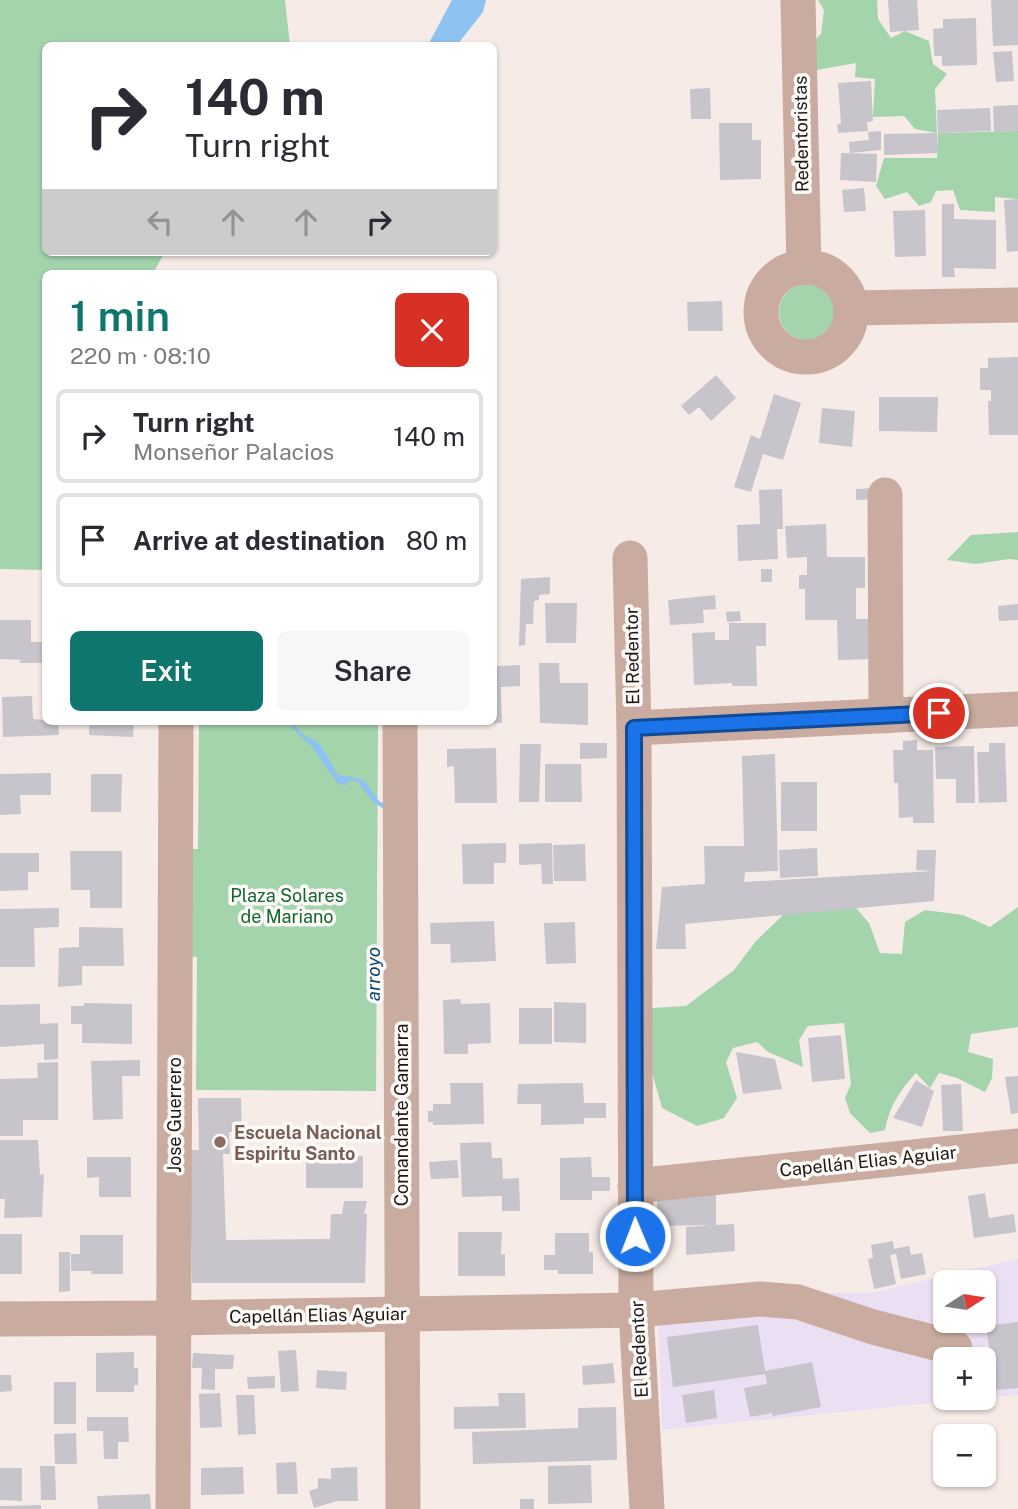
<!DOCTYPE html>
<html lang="en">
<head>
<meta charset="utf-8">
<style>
  body { margin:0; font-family:"Public Sans",sans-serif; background:#f7f7f7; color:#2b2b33; height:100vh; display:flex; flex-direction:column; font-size:26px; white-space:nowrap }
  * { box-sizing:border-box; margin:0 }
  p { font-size:23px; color:#7c7c81 }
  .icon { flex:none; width:38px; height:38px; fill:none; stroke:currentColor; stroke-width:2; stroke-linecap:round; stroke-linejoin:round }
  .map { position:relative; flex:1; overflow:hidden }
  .panel { position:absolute; left:42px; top:270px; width:455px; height:455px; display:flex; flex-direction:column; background:#fff; border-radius:10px; box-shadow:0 2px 5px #0004 }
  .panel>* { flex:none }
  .banner { position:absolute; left:42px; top:42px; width:455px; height:214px; border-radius:10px; box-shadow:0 2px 5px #0004; background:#fff; color:#2b2b33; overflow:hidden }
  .needle { width:46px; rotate:78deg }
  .controls { position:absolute; left:933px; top:1270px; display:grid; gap:14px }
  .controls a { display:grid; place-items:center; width:63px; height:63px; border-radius:10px; background:#fff; box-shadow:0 2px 5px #0004; font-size:35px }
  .pin { position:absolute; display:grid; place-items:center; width:60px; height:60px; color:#fff; margin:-30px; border:4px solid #fff; border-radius:50%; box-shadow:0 2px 7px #0007 }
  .me { position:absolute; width:77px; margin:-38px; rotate:359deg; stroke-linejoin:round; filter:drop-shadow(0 0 5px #0008) }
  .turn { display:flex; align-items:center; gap:24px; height:147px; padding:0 28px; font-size:32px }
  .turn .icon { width:91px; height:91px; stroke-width:2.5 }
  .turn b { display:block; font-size:49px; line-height:60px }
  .lanes { display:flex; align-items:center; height:66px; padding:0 28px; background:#0003; justify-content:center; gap:35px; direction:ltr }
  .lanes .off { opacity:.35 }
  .round { display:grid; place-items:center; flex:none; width:74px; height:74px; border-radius:10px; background:#f7f7f7 }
  .headline { display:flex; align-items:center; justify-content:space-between; height:119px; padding:0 28px }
  h1 { font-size:42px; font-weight:600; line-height:52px; color:#0f766e }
  .primary-button { display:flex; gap:14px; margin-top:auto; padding:14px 28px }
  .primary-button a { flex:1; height:80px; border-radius:10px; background:#0f766e; color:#fff; font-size:28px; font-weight:600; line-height:80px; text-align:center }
  .primary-button a+a { background:#f7f7f7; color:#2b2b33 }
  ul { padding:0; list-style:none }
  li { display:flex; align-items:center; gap:21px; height:94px; margin:0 14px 10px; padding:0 14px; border:4px solid #e1e1e2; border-radius:10px }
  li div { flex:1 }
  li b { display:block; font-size:26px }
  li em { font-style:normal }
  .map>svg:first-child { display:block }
  .industrial { fill:#ebdff3; fill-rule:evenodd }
  .green { fill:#a3d4ac }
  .water { fill:#8ec2f0 }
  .building { fill:#c8c4cc }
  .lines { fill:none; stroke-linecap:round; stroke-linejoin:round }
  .minor { stroke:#c9ac9f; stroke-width:35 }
  .route-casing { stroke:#114b97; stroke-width:18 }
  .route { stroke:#1a73e8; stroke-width:12 }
  .education-dot { fill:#8d6e63; stroke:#fefaf8; stroke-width:2.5 }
  .labels { text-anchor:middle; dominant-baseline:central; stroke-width:7; stroke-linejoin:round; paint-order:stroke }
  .street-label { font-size:18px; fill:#1b1816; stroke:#fefaf8 }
  .park-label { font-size:18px; fill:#136731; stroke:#fefaf8 }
  .education-label { font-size:18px; font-weight:bold; fill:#785e54; stroke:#fefaf8; text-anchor:start }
  .water-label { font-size:19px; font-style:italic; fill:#08446f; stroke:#fefaf8 }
</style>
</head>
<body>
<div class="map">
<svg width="1018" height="1509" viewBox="0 0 1018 1509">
  <rect width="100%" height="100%" fill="#f6ebe7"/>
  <path class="industrial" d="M 1018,1259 L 1018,1395 L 984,1398 L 984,1360 L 945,1360 L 945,1398 L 981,1398 L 662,1430 L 657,1293 L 871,1293 ZM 945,1283 L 984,1283 L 984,1321 L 945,1321 Z"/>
  <g class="green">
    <polygon points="0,0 285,0 290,45 46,46 46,252 165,252 153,273 46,273 45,570 0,569"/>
    <polygon points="818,0 877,0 878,19 891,38 905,31 929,41 933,64 947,74 935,89 937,133 915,129 904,116 873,117 875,79 855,77 856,63 806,72 807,49 821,34 824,10"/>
    <polygon points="1018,131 1018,199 995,197 995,212 960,210 953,190 936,191 931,202 919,206 907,192 885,199 876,186 884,158 937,158 938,133"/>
    <circle cx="807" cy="312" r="28"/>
    <polygon points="1018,532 1018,560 1009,559 976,564 947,560 971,535"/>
    <polygon points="199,721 378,721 376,1091 196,1090 197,957 179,956 182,849 198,849"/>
    <path d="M 824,905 L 856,908 L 869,923 L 880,953 L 902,954 L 905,922 L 925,910 L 963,915 L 990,927 L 1018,907 L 1018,1027 L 971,1034 L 968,1052 L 993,1059 L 992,1078 L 985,1092 L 957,1078 L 939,1073 L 930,1088 L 916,1073 C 900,1090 889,1107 885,1130 L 870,1133 L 850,1113 L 845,1098 L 851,1084 L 844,1023 L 808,1026 L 799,1040 L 803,1067 L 768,1052 L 757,1042 L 733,1048 L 726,1062 L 737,1098 L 724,1118 L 697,1126 L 662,1108 L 650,1065 L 652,1008 L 686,1006 L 734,970 L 756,941 L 783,915 Z"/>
  </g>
  <g class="water">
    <polygon points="452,0 486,0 483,12 457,45 428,45"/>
    <path d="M 285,721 L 290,721 L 304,735 L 319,743 L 338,775 C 370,780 361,777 380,802 L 386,804 L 388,812 L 372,801 L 357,781 L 351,780 L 345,785 L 338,784 L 312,747 Z"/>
  </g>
  <g class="building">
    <polygon points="888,0 917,0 919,30 890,32"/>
    <polygon points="991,0 1018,0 1018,45 993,46"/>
    <polygon points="976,18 977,65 942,66 942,56 934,56 933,29 943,28 943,19"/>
    <polygon points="1012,51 1014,81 996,82 993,52"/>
    <polygon points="871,81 873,121 867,122 868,131 838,133 837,124 841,124 838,83"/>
    <polygon points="710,88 711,119 691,119 690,89"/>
    <polygon points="1018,105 1018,131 994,132 993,106"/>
    <polygon points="990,108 991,131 938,133 937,110"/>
    <polygon points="719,123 752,123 752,140 761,140 761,179 720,180"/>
    <polygon points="881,131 881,150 850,153 849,142 869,140 868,132"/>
    <polygon points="937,133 938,153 884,155 884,134"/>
    <polygon points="841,153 877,154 876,182 840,180"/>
    <polygon points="864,188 866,211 844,212 842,190"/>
    <polygon points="1018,199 1018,251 1007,252 1004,200"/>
    <polygon points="942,204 954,204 954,219 996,220 996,269 954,268 955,277 942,277"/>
    <polygon points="925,210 926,256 895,257 893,211"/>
    <polygon points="722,301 723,331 688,331 687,302"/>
    <polygon points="1018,357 1018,435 989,435 988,401 991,401 991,390 980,390 980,368 988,368 988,358"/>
    <polygon points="716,375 736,398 711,421 699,407 689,415 681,406"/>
    <polygon points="774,394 801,403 783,460 763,454 751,492 734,487 751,435 760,439"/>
    <polygon points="879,397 938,397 937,432 879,431"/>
    <polygon points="822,408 855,411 852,447 819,443"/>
    <polygon points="874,488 874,499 856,500 856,489"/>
    <polygon points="782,489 783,529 777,529 778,559 738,561 737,525 760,524 759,490"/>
    <polygon points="826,524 827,557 865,557 865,588 856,588 856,619 873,619 874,659 838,660 837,620 805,620 805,589 799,589 799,575 807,575 807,557 787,558 785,526"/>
    <rect x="761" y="569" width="11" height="13"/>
    <polygon points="550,577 550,594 539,595 539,600 534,601 533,624 526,624 525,645 519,646 521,579"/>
    <polygon points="715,595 716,609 703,610 704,623 670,625 668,600"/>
    <polygon points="545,603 577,603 576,643 546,643"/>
    <polygon points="1018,604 1018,620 999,621 998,606"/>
    <polygon points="740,611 741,621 727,622 726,612"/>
    <polygon points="0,620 31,620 31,642 46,642 46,663 19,663 21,660 0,659"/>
    <polygon points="729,623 766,623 766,646 756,646 757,686 732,686 732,683 694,685 692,633 715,632 715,640 729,640"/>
    <polygon points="539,663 559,663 560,683 588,683 588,725 540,723"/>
    <polygon points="520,665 520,686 501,687 502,723 462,724 462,721 494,721 494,666"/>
    <polygon points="32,696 33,719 58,721 59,735 3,737 2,697"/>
    <polygon points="89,721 134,721 133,737 89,735"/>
    <polygon points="917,740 917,750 933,750 934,823 913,823 913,817 899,818 898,783 894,783 893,750 903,750 903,741"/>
    <polygon points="580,743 607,743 607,758 580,759"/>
    <polygon points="989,743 1005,743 1007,802 979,803 977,752 989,752"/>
    <polygon points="520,744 541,744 539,802 519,802"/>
    <polygon points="974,746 975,803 956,803 956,779 936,779 935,747"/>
    <polygon points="496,748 497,803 455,803 454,766 447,767 447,749"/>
    <polygon points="775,754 778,871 745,872 744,882 933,871 916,870 917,850 936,850 934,901 685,924 686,949 656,949 662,887 705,884 704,846 744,846 742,756"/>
    <polygon points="545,764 581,764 582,802 545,802"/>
    <polygon points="51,773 51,795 20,795 21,814 0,815 0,774"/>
    <polygon points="91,774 122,774 121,812 91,812"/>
    <rect x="781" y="782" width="36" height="49"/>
    <polygon points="506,843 506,863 494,863 494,884 463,884 462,844"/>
    <polygon points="552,843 553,884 542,884 541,864 519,865 519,844"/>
    <polygon points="585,844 586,881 554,881 553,845"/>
    <polygon points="817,848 818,876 780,878 779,850"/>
    <polygon points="70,851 122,851 122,908 90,908 90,890 71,890"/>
    <polygon points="0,853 39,853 39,872 28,872 28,890 0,891"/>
    <polygon points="59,908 59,927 34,928 35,967 0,967 0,909"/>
    <polygon points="494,921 496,961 451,963 450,944 431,944 430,923"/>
    <polygon points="575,922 576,963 546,964 544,923"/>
    <polygon points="79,927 123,928 124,966 82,966 82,985 58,987 59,948 79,947"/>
    <polygon points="460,999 461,1004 490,1003 491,1043 468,1044 468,1054 444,1054 443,1000"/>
    <polygon points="554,1002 586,1003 586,1043 554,1042"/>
    <polygon points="84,1003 132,1004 132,1044 82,1043 82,1024 71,1024 71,1006 84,1006"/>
    <polygon points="40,1004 40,1024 58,1023 58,1059 44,1060 44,1044 0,1047 0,1005"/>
    <rect x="519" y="1008" width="33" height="36"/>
    <polygon points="841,1035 845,1079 812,1082 808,1038"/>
    <polygon points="736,1052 775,1059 782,1089 743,1094"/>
    <polygon points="140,1060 140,1076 122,1076 123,1119 93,1120 91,1061"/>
    <polygon points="58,1062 58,1120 23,1120 23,1136 0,1136 0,1079 38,1078 37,1063"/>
    <polygon points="1018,1076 1018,1113 1011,1114 1005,1077"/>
    <polygon points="916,1080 934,1091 922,1127 893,1118"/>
    <polygon points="450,1083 483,1083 484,1124 433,1125 433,1122 428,1122 428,1111 433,1111 433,1104 451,1104"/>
    <polygon points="583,1083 584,1103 606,1103 606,1118 584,1118 584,1124 541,1125 541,1104 517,1104 518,1084"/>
    <polygon points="961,1084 963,1131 943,1131 941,1085"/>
    <polygon points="198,1098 241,1098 242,1132 229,1132 230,1154 223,1154 226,1240 330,1239 331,1214 342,1214 344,1201 367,1201 364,1214 367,1214 365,1283 192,1283 190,1150 199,1150"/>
    <polygon points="0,1140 38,1140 40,1175 44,1174 42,1217 4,1218 5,1199 0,1199"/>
    <polygon points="491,1142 492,1158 502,1158 503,1179 519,1178 520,1211 502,1211 502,1196 462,1197 460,1143"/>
    <rect x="306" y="1156" width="57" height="32"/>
    <polygon points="87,1157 131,1157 131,1197 99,1197 99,1177 87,1178"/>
    <polygon points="591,1157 592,1177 610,1177 610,1191 592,1191 592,1200 560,1200 560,1158"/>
    <polygon points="457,1160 459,1178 431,1179 429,1162"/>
    <polygon points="657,1189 716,1189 716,1225 734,1224 735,1251 686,1255 686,1227 712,1225 658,1226"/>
    <polygon points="985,1193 989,1218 1014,1214 1016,1232 974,1238 968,1196"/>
    <polygon points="458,1232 502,1232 501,1255 505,1254 505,1276 458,1276"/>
    <polygon points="555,1233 589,1233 589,1252 593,1252 593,1274 558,1274 558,1270 544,1270 544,1255 555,1255"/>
    <rect x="0" y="1234" width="22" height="40"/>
    <polygon points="80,1235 123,1235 123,1274 91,1274 92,1271 71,1271 71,1254 80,1254"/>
    <polygon points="893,1241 894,1249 909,1246 911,1255 922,1253 926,1274 901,1279 896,1254 890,1255 896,1284 874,1289 868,1259 873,1258 871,1245"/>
    <polygon points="59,1252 70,1252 70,1291 59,1292"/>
    <polygon points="1018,1322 1018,1388 995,1390 986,1326"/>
    <polygon points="758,1325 765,1371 812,1362 821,1407 773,1416 772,1413 750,1417 744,1388 767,1384 765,1374 673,1387 667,1337"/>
    <polygon points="296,1350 299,1391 281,1392 278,1351"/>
    <polygon points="134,1352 134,1368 138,1368 138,1385 134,1385 134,1392 96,1392 96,1353"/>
    <polygon points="193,1353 234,1355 233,1369 215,1369 215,1390 201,1389 202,1368 192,1368"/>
    <polygon points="613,1363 615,1383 583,1385 582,1366"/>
    <polygon points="317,1370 347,1372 346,1390 316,1388"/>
    <polygon points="0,1375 11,1375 12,1391 0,1392"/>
    <polygon points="275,1376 275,1388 248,1389 247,1377"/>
    <rect x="54" y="1382" width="22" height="42"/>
    <polygon points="714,1390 717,1418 686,1423 682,1395"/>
    <polygon points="220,1393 222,1427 200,1428 199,1394"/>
    <polygon points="498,1393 525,1393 526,1428 454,1429 454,1407 499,1406"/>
    <polygon points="236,1395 254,1395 256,1434 238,1435"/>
    <polygon points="616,1407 617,1460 473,1464 472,1432 578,1428 578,1408"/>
    <polygon points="87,1417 128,1417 129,1442 118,1442 118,1459 104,1459 103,1431 87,1431"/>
    <polygon points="76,1433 77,1464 55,1464 54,1434"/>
    <polygon points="296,1462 298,1494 277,1494 276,1463"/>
    <polygon points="591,1465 592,1503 548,1504 548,1466"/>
    <polygon points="40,1466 55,1466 56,1500 41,1500"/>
    <polygon points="243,1467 244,1494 201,1495 201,1468"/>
    <polygon points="357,1467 358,1501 337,1501 314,1508 309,1491 318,1488 318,1478 331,1479 331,1468"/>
    <polygon points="0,1468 22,1468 22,1501 0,1500"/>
    <polygon points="150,1494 151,1509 98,1509 97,1496"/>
    <rect x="520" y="1499" width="14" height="10"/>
    <polygon points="41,1505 41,1509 0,1509 0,1506"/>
  </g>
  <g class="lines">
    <g class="minor">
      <polyline points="798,0 804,268"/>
      <circle cx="806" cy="312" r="45"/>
      <polyline points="851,308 1018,305"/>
      <polyline points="885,495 886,716"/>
      <polyline points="630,558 634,728 636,1310 647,1509"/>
      <polyline points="400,721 403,1509"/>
      <polyline points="634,728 1018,709"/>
      <polyline points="635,1186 1018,1146"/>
      <polyline points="0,1319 173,1318 636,1310 760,1299 798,1302 873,1327 955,1348"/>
      <polyline points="173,1509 176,721"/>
    </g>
  </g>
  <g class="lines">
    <g class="route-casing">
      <polyline id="route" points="635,1236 634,728 939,713"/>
    </g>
    <use href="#route" class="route"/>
  </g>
  <circle class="education-dot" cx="220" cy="1142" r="7"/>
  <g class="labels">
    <g class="street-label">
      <text transform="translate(801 134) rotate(-91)">Redentoristas</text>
      <text transform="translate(632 656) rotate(-91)">El Redentor</text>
      <text transform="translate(174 1115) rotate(-90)">Jose Guerrero</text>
      <text transform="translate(401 1115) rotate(-90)">Comandante Gamarra</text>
      <text transform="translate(868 1161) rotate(-6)">Capellán Elias Aguiar</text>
      <text transform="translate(318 1315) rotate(-1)">Capellán Elias Aguiar</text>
      <text transform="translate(639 1349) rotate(-93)">El Redentor</text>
    </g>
    <g class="park-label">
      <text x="287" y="895">Plaza Solares<tspan x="287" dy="21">de Mariano</tspan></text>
    </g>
    <g class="education-label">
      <text x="234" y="1132">Escuela Nacional<tspan x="234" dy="21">Espiritu Santo</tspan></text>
    </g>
    <g class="water-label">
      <text transform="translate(373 974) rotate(-90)">arroyo</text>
    </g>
  </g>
</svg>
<div class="controls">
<a><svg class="needle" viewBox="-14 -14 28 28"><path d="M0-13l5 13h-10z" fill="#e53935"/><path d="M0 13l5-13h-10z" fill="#7c7c81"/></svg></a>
<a>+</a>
<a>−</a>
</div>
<div class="pin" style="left:939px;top:713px;background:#d93025"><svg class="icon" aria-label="arrive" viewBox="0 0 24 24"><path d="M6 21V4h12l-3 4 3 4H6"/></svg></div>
<svg class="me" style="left:635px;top:1236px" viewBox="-20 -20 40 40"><circle r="17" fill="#1a73e8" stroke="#fff" stroke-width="3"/><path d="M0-11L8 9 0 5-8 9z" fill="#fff"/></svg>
<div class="banner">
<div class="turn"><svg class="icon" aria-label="right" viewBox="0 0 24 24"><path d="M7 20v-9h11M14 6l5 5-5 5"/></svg><div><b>140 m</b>Turn right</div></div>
<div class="lanes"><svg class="icon off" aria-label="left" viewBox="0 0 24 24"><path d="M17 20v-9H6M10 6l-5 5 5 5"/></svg><svg class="icon off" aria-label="ahead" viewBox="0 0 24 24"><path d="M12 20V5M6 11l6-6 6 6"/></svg><svg class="icon off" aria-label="ahead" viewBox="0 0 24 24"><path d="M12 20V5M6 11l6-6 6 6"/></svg><svg class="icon" aria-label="right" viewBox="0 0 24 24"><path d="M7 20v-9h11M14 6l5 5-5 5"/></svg></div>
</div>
<section class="panel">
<div class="headline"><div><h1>1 min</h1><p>220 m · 08:10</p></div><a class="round" style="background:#d93025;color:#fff"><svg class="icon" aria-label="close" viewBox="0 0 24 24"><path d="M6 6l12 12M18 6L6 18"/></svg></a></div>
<ul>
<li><svg class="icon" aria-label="right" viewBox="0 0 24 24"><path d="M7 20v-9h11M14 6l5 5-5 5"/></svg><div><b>Turn right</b><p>Monseñor Palacios</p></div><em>140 m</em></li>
<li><svg class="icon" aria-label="arrive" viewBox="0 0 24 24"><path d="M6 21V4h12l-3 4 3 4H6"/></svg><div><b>Arrive at destination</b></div><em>80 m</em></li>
</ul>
<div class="primary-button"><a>Exit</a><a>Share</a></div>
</section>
</div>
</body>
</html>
